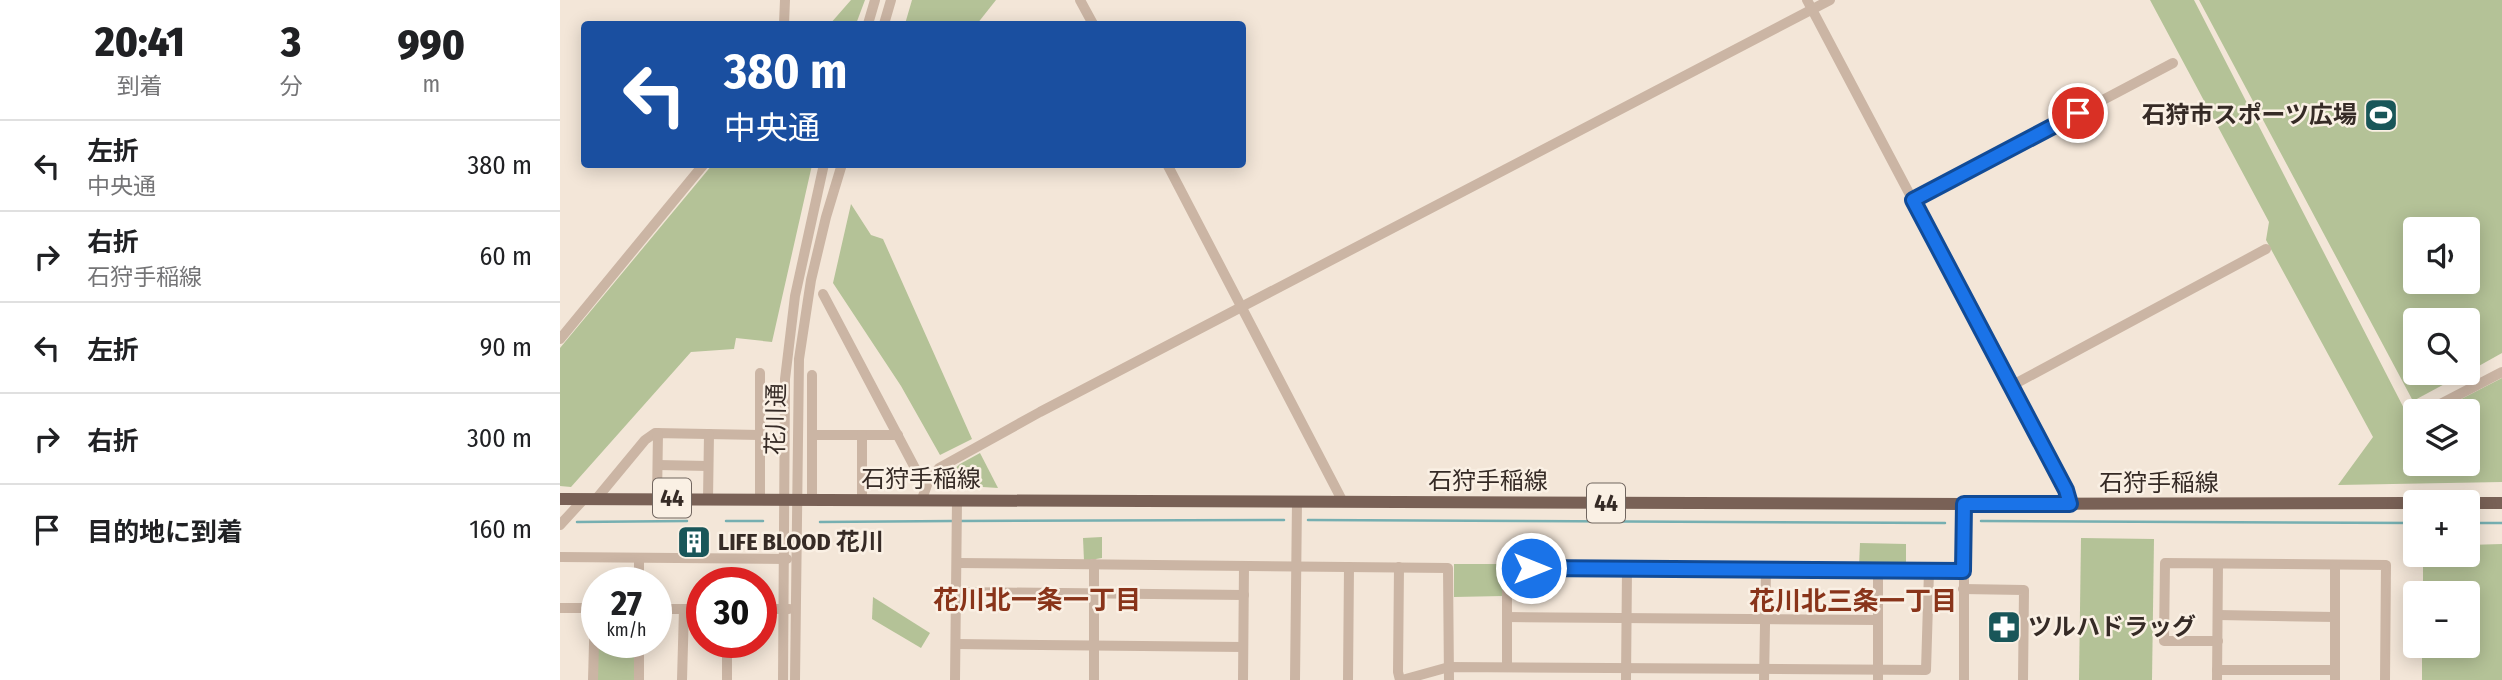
<!DOCTYPE html>
<html lang="ja">
<head>
<meta charset="utf-8">
<style>
  body { margin:0; font-family:"Fira Sans Condensed","Noto Sans JP",sans-serif; background:#f6f6f6; color:#202124; height:100vh; display:flex; flex-direction:column; font-size:26px; white-space:nowrap }
  * { box-sizing:border-box; margin:0 }
  p { font-size:23px; color:#757577 }
  .icon { flex:none; width:38px; height:38px; fill:none; stroke:currentColor; stroke-width:2; stroke-linecap:round; stroke-linejoin:round }
  .map { position:relative; flex:1; overflow:hidden }
  .drawer { display:flex; flex-direction:column; background:#fff; width:560px }
  .drawer>* { flex:none }
  .hud { position:absolute; left:21px; top:21px; width:665px; height:147px; border-radius:7px; box-shadow:0 4px 18px #0003; background:#1a4fa0; color:#fff; overflow:hidden }
  .buttons { position:absolute; left:1843px; top:217px; display:grid; gap:14px }
  .buttons a { display:grid; place-items:center; width:77px; height:77px; border-radius:7px; background:#fff; box-shadow:0 4px 18px #0003; font-size:35px }
  .speed { position:absolute; left:21px; top:567px; display:flex; gap:14px; font-size:35px; font-weight:700; text-align:center }
  .speed>* { display:grid; place-content:center; width:91px; height:91px; border-radius:50%; background:#fff; box-shadow:0 4px 18px #0003; line-height:1 }
  .speed small { font-size:18px; font-weight:400 }
  .speed .limit { border:10px solid #d22; background:#fff; color:#111 }
  .pin { position:absolute; display:grid; place-items:center; width:60px; height:60px; color:#fff; margin:-30px; border:4px solid #fff; border-radius:50%; box-shadow:0 2px 7px #0007 }
  .me { position:absolute; width:77px; margin:-38px; rotate:90deg; stroke-linejoin:round; filter:drop-shadow(0 0 5px #0008) }
  .turn { display:flex; align-items:center; gap:24px; height:147px; padding:0 28px; font-size:32px }
  .turn .icon { width:91px; height:91px; stroke-width:2.5 }
  .turn b { display:block; font-size:49px; line-height:60px }
  .eta { display:flex; justify-content:space-evenly; align-items:center; height:119px; text-align:center }
  .eta b { font-size:42px; font-weight:800; line-height:49px }
  ul { padding:0; list-style:none }
  li { display:flex; align-items:center; gap:21px; height:91px; padding:0 28px; border-top:2px solid #e0e0e0 }
  li div { flex:1 }
  li b { display:block; font-size:26px }
  li em { font-style:normal }
  main { display:flex; flex:1; min-height:0 }
  .map>svg:first-child { display:block }
  .green { fill:#b4c297; fill-rule:evenodd }
  .lines { fill:none; stroke-linecap:round; stroke-linejoin:round }
  .stream { stroke:#76afb1; stroke-width:2.5 }
  .minor { stroke:#cbb5a4; stroke-width:10 }
  .major { stroke:#796156; stroke-width:12 }
  .route-casing { stroke:#114b97; stroke-width:18 }
  .route { stroke:#1a73e8; stroke-width:12 }
  .labels { text-anchor:middle; dominant-baseline:central; stroke-width:5; stroke-linejoin:round; paint-order:stroke }
  .shield { fill:#faf0e4; stroke:#71665f; stroke-width:2 }
  .shield-label { font-size:23px; font-weight:bold; fill:#362b26 }
  .poi-label { font-size:24px; font-weight:bold; fill:#362b26; stroke:#faf0e4; text-anchor:start }
  .street-label { font-size:24px; fill:#362b26; stroke:#faf0e4 }
  .neighbourhood-label { font-size:26px; font-weight:bold; fill:#89341a; stroke:#faf0e4 }
</style>
</head>
<body>
<main>
<section class="drawer">
<div class="eta">
<div><b>20:41</b><p>到着</p></div>
<div><b>3</b><p>分</p></div>
<div><b>990</b><p>m</p></div>
</div>
<ul>
<li><svg class="icon" aria-label="left" viewBox="0 0 24 24"><path d="M17 20v-9H6M10 6l-5 5 5 5"/></svg><div><b>左折</b><p>中央通</p></div><em>380 m</em></li>
<li><svg class="icon" aria-label="right" viewBox="0 0 24 24"><path d="M7 20v-9h11M14 6l5 5-5 5"/></svg><div><b>右折</b><p>石狩手稲線</p></div><em>60 m</em></li>
<li><svg class="icon" aria-label="left" viewBox="0 0 24 24"><path d="M17 20v-9H6M10 6l-5 5 5 5"/></svg><div><b>左折</b></div><em>90 m</em></li>
<li><svg class="icon" aria-label="right" viewBox="0 0 24 24"><path d="M7 20v-9h11M14 6l5 5-5 5"/></svg><div><b>右折</b></div><em>300 m</em></li>
<li><svg class="icon" aria-label="arrive" viewBox="0 0 24 24"><path d="M6 21V4h12l-3 4 3 4H6"/></svg><div><b>目的地に到着</b></div><em>160 m</em></li>
</ul>
</section>
<div class="map">
<svg width="1942" height="680" viewBox="0 0 1942 680">
  <rect width="100%" height="100%" fill="#f3e6d8"/>
  <g class="green">
    <polygon points="291,0 305,0 296,24 270,24"/>
    <polygon points="352,0 436,0 417,24 345,24"/>
    <polygon points="1590,0 1634,0 1852,424 1855,423 1855,464 1908,464 1908,411 1878,411 1942,378 1942,482 1778,485 1813,437 1706,240 1709,222"/>
    <path d="M 1639,0 L 1942,0 L 1942,353 L 1908,372 L 1908,320 L 1855,320 L 1855,373 L 1905,373 L 1853,401 ZM 1855,229 L 1908,229 L 1908,282 L 1855,282 Z"/>
    <polygon points="152,165 252,165 212,342 176,338 174,349 131,352 11,487 0,486 0,348"/>
    <polygon points="291,204 311,235 323,239 412,439 380,455 341,386 273,283"/>
    <polygon points="420,453 438,488 377,484 400,464"/>
    <polygon points="542,537 542,558 524,561 523,538"/>
    <polygon points="1521,538 1594,539 1592,680 1519,680"/>
    <polygon points="1300,543 1346,544 1346,567 1299,567"/>
    <polygon points="1942,544 1942,680 1862,680 1862,646 1908,646 1908,593 1863,593 1863,555 1908,555 1908,545"/>
    <polygon points="894,564 942,564 943,596 894,597"/>
    <polygon points="313,597 370,633 361,648 312,619"/>
    <polygon points="37,642 78,642 77,680 34,680"/>
  </g>
  <g class="lines">
    <g class="stream">
      <polyline points="748,520 1385,523"/>
      <polyline points="166,521 203,521"/>
      <polyline points="399,521 724,520"/>
      <polyline points="1421,521 1855,523"/>
      <polyline points="17,522 127,521"/>
      <polyline points="260,522 393,521"/>
      <polyline points="1908,523 1942,523"/>
    </g>
    <g class="minor">
      <polyline points="520,0 533,24"/>
      <polyline points="1247,0 1506,490 1510,504"/>
      <polyline points="224,24 225,0"/>
      <polyline points="308,24 315,0"/>
      <polyline points="324,24 331,0"/>
      <polyline points="607,164 783,502"/>
      <polyline points="1353,200 1613,63"/>
      <polyline points="263,294 356,470 370,478"/>
      <polyline points="0,339 144,164"/>
      <polyline points="200,373 200,499"/>
      <polyline points="1451,386 1706,249"/>
      <polyline points="1867,411 1942,372"/>
      <polyline points="1852,419 1855,418"/>
      <polyline points="252,435 338,435"/>
      <polyline points="302,435 302,500"/>
      <polyline points="98,465 148,466"/>
      <polyline points="37,498 85,440 95,433 200,435"/>
      <polyline points="97,498 98,433"/>
      <polyline points="148,499 149,434"/>
      <polyline points="362,499 368,482 379,468 480,412 1270,0"/>
      <polyline points="252,500 252,375"/>
      <polyline points="1404,504 1404,680"/>
      <polyline points="0,525 23,500"/>
      <polyline points="0,557 227,559"/>
      <polyline points="79,559 79,583"/>
      <polyline points="398,563 888,568 889,680"/>
      <polyline points="534,564 534,680"/>
      <polyline points="839,567 838,672 840,680"/>
      <polyline points="1403,589 1464,590 1463,680"/>
      <polyline points="397,592 684,595"/>
      <polyline points="0,608 37,608"/>
      <polyline points="96,609 142,609"/>
      <polyline points="201,609 229,609"/>
      <polyline points="1658,615 1775,617"/>
      <polyline points="947,617 1317,620"/>
      <polyline points="1658,641 1604,641 1605,563 1826,565 1825,680"/>
      <polyline points="396,644 683,647"/>
      <polyline points="947,667 947,568 1403,571"/>
      <polyline points="1657,670 1775,670"/>
      <polyline points="33,680 35,608"/>
      <polyline points="79,680 79,642"/>
      <polyline points="122,680 124,609"/>
      <polyline points="167,680 167,642"/>
      <polyline points="223,680 225,379 235,296 264,164"/>
      <polyline points="235,680 239,359 251,280 266,217 282,164"/>
      <polyline points="395,680 397,501"/>
      <polyline points="683,680 684,566"/>
      <polyline points="735,680 737,501"/>
      <polyline points="788,680 789,567"/>
      <polyline points="842,680 889,667 1366,670 1369,571"/>
      <polyline points="1066,680 1067,569"/>
      <polyline points="1204,680 1206,570"/>
      <polyline points="1318,680 1318,570"/>
      <polyline points="1657,680 1658,564"/>
      <polyline points="1775,680 1775,566"/>
    </g>
    <g class="major">
      <polyline points="0,499 1404,504 1855,503"/>
      <polyline points="1908,503 1942,503"/>
    </g>
  </g>
  <g class="lines">
    <g class="route-casing">
      <polyline id="route" points="971,568 1403,571 1404,504 1510,504 1506,490 1353,200 1518,113"/>
    </g>
    <use href="#route" class="route"/>
  </g>
  <defs>
    <g id="stadium-square" transform="scale(1.75)"><rect x="-9" y="-9" width="18" height="18" rx="4" fill="#195659" stroke="#faf0e4"/><path d="M0-5a6.5 5 0 1 0 0 10a6.5 5 0 1 0 0-10ZM-3.5-1.8h7v3.6h-7Z" fill="#fff"/></g>
    <g id="building-square" transform="scale(1.75)"><rect x="-9" y="-9" width="18" height="18" rx="4" fill="#195659" stroke="#faf0e4"/><path d="M-4-6H4V6H1V3H-1V6H-4ZM-2.5-4.3h1.7v1.8h-1.7ZM.8-4.3h1.7v1.8H.8ZM-2.5-1h1.7V.8h-1.7ZM.8-1h1.7V.8H.8Z" fill="#fff"/></g>
    <g id="pharmacy-square" transform="scale(1.75)"><rect x="-9" y="-9" width="18" height="18" rx="4" fill="#195659" stroke="#faf0e4"/><path d="M-2-6h4v4h4v4h-4v4h-4v-4h-4v-4h4Z" fill="#fff"/></g>
  </defs>
  <g fill-rule="evenodd">
    <use href="#stadium-square" x="1821" y="115"/>
    <use href="#building-square" x="134" y="542"/>
    <use href="#pharmacy-square" x="1444" y="627"/>
  </g>
  <g class="labels">
    <g class="shield">
      <rect x="93" y="478.5" width="38" height="39" rx="5"/>
      <rect x="1027" y="483.5" width="38" height="39" rx="5"/>
    </g>
    <g class="shield-label">
      <text x="112" y="498">44</text>
      <text x="1046" y="503">44</text>
    </g>
    <g class="poi-label">
      <text x="1797" y="115" text-anchor="end">石狩市スポーツ広場</text>
      <text x="158" y="542">LIFE BLOOD 花川</text>
      <text x="1468" y="627">ツルハドラッグ</text>
    </g>
    <g class="street-label">
      <text transform="translate(216 419) rotate(-89)">花川通</text>
      <text x="361" y="479">石狩手稲線</text>
      <text x="928" y="481">石狩手稲線</text>
      <text x="1599" y="483">石狩手稲線</text>
    </g>
    <g class="neighbourhood-label">
      <text x="477" y="600">花川北一条一丁目</text>
      <text x="1293" y="601">花川北三条一丁目</text>
    </g>
  </g>
</svg>
<div class="buttons">
<a><svg class="icon" aria-label="sound" viewBox="0 0 24 24"><path d="M4 9h4l5-4v14l-5-4H4zM17 9q2 3 0 6"/></svg></a>
<a><svg class="icon" aria-label="search" viewBox="0 0 24 24"><circle cx="10" cy="10" r="6"/><path d="M15 15l6 6"/></svg></a>
<a><svg class="icon" aria-label="layers" viewBox="0 0 24 24"><path d="M12 4l9 5-9 5-9-5zM3 14l9 5 9-5"/></svg></a>
<a>+</a>
<a>−</a>
</div>
<div class="speed"><div>27<small>km/h</small></div><div class="limit">30</div></div>
<div class="pin" style="left:1518px;top:113px;background:#d93025"><svg class="icon" aria-label="arrive" viewBox="0 0 24 24"><path d="M6 21V4h12l-3 4 3 4H6"/></svg></div>
<svg class="me" style="left:971px;top:568px" viewBox="-20 -20 40 40"><circle r="17" fill="#1a73e8" stroke="#fff" stroke-width="3"/><path d="M0-11L8 9 0 5-8 9z" fill="#fff"/></svg>
<div class="hud">
<div class="turn"><svg class="icon" aria-label="left" viewBox="0 0 24 24"><path d="M17 20v-9H6M10 6l-5 5 5 5"/></svg><div><b>380 m</b>中央通</div></div>
</div>
</div>
</main>
</body>
</html>
